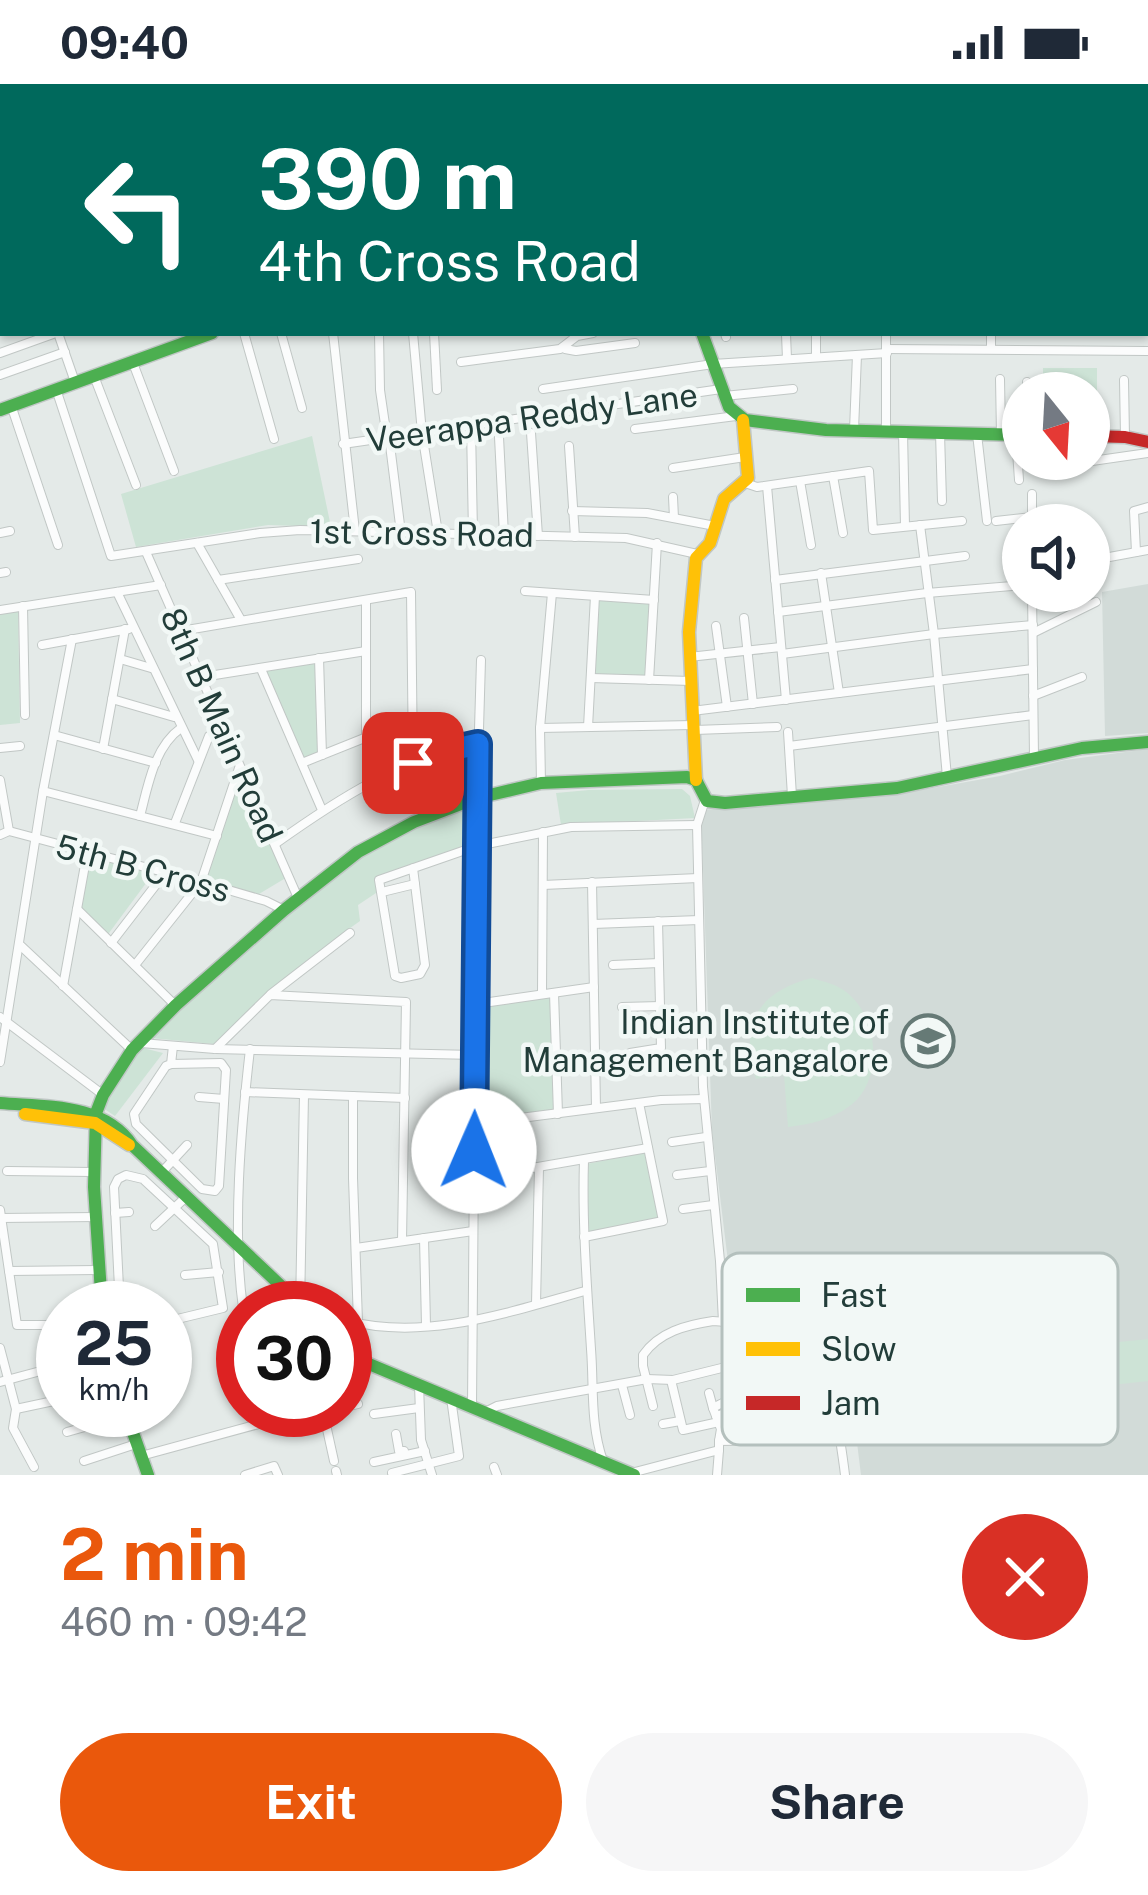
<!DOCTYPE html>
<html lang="en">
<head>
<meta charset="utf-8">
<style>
  body { margin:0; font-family:"Public Sans",sans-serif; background:#f6f6f7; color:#1f2937; height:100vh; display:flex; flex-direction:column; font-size:45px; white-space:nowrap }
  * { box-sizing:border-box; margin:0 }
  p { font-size:39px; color:#747a83 }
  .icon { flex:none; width:66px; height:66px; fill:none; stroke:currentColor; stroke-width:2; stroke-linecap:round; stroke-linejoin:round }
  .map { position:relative; height:1391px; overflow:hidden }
  .side { display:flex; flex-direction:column; background:#fff; flex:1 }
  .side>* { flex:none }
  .guide { position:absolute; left:0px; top:0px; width:1149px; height:252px; box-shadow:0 3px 9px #0004; background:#00695c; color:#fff; overflow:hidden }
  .needle { width:78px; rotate:162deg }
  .buttons { position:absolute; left:1002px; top:288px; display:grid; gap:24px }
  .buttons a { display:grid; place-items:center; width:108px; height:108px; border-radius:50%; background:#fff; box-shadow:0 3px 9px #0004; font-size:60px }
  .speed { position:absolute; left:36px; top:1197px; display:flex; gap:24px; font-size:60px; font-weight:700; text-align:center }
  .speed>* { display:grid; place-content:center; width:156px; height:156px; border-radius:50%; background:#fff; box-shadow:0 3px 9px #0004; line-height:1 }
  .speed small { font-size:30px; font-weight:400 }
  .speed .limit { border:18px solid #d22; background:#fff; color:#111 }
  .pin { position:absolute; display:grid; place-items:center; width:102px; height:102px; color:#fff; margin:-51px; border-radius:24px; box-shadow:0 6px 18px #0006 }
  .me { position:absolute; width:132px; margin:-66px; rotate:1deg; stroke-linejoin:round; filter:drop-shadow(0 0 9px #0008) }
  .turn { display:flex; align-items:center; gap:42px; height:252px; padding:0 60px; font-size:54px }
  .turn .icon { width:156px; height:156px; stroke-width:2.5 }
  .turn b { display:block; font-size:84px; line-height:102px }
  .round { display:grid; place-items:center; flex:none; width:126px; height:126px; border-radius:63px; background:#f6f6f7 }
  .head { display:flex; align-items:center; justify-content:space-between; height:204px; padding:0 60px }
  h1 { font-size:72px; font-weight:700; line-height:90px; color:#ea580c }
  .primary-button { display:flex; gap:24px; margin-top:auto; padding:24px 60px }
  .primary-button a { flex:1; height:138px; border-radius:72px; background:#ea580c; color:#fff; font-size:48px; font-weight:700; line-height:138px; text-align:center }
  .primary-button a+a { background:#f6f6f7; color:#1f2937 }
  .status { display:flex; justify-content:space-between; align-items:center; height:84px; padding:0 60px; background:#fff; direction:ltr }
  .status svg { height:33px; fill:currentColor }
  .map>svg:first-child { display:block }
  .built { fill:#d2dbd8 }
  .green { fill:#cde3d6 }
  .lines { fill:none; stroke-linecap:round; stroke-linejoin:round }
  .street-casing { stroke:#c1c7c5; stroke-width:10 }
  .fast-casing { stroke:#c0c7c5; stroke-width:15 }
  .slow-casing { stroke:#c0c7c5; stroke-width:15 }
  .jam-casing { stroke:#c0c7c5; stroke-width:15 }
  .street { stroke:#fbfcfc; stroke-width:8 }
  .fast { stroke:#4caf50; stroke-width:12 }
  .slow { stroke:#ffc107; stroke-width:12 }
  .jam { stroke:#c62828; stroke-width:12 }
  .route-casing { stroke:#114b97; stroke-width:30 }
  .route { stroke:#1a73e8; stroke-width:21 }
  .labels { text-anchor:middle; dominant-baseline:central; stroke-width:9; stroke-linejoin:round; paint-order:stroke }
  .street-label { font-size:33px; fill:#223d39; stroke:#f2f8f6 }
  .poi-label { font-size:33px; fill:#223d39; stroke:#f2f8f6; text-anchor:end }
  .key { fill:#f2f8f6; stroke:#b4c0bd; stroke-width:3 }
  .key-label { font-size:33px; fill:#223d39 }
</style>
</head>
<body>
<div class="status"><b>09:40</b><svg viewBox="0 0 49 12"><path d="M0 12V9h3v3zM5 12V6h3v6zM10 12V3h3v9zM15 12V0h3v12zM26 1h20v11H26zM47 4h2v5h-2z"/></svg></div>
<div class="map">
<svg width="1148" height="1391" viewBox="0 0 1148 1391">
  <rect width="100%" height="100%" fill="#e4eae8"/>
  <g class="built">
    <polygon points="1148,500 1148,649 1105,652 1102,508"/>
    <polygon points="1148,665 1148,1391 861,1391 850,1302 845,1223 732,1210 712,1047 701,726 893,711 1000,692 1065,676"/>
  </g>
  <g class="green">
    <polygon points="1043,284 1097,284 1097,349 1089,349 1089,309 1043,309"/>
    <polygon points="312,352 331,443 268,441 136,463 121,410"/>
    <polygon points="595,512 654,516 649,596 591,594"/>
    <polygon points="18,526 20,639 0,641 0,530"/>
    <polygon points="319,574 322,671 302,679 260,584"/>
    <polygon points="240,681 289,792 254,813 201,798"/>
    <polygon points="682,705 690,712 695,734 561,741 556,709 589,706"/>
    <path d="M 474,719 L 475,760 L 376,795 L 376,809 L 358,821 L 360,837 C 307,874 260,914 214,960 L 151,954 L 251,860 L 356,775 L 416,744 Z"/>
    <polygon points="87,770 155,787 106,853 77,825"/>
    <path d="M 812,894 C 821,897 832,899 840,904 C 878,925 886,994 851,1021 C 831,1036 811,1040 788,1043 L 784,991 L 756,995 C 739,941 757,908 812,894 Z"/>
    <polygon points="554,909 558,1030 475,1040 476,920"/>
    <polygon points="139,963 163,969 115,1032 103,1024 110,1006"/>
    <polygon points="646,1068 660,1134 588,1150 587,1080"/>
    <polygon points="1148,1255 1148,1297 1067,1306 1065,1274 1081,1262"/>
  </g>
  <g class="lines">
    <g class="street-casing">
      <g id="street">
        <polyline points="31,0 31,3"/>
        <polyline points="74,0 74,3"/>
        <polyline points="143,0 143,3"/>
        <polyline points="175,0 176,3"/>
        <polyline points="214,0 214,3"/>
        <polyline points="363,0 363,3"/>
        <polyline points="651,0 652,3"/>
        <polyline points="820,0 821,3"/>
        <polyline points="904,0 905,3"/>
        <polyline points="939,0 939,3"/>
        <polyline points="971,0 971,3"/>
        <polyline points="996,0 996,3"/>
        <polyline points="1036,0 1036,3"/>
        <polyline points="671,3 704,0"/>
        <polyline points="0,49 3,49"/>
        <polyline points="0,80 3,79"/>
        <polyline points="0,118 3,118"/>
        <polyline points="0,158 3,157"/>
        <polyline points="1146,196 1148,196"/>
        <polyline points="0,206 3,205"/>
        <polyline points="1146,230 1148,230"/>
        <polyline points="58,249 75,298"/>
        <polyline points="244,249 274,355"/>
        <polyline points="281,249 302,324"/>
        <polyline points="333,249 355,447"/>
        <polyline points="379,249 380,306 387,354"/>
        <polyline points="413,249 422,349 438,449"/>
        <polyline points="434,249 437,306"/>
        <polyline points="725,249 726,253"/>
        <polyline points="816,249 816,273"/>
        <polyline points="786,250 787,275"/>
        <polyline points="991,264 991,249"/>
        <polyline points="565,265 576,267 635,259"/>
        <polyline points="886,265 1148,267"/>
        <polyline points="0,269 53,250"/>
        <polyline points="461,278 560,265 577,252 593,249"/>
        <polyline points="133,279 174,387"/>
        <polyline points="0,291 65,268"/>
        <polyline points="94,292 136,401"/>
        <polyline points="1000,295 1001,350"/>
        <polyline points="1124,296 1125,353"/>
        <polyline points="1027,298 1028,309"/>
        <polyline points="56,305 111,472 260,449 300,446 626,454 697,470"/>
        <polyline points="543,305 713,280 887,269"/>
        <polyline points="724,312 793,305"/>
        <polyline points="11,321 58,461"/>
        <polyline points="471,342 473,450"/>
        <polyline points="635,345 736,332"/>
        <polyline points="854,346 857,271"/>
        <polyline points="886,346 886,249"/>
        <polyline points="903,348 905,442"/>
        <polyline points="531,349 538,452"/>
        <polyline points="940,349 942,417"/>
        <polyline points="977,350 987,437"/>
        <polyline points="1016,352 1019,396"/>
        <polyline points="389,353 401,449"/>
        <polyline points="499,353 504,451"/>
        <polyline points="343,360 721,305"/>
        <polyline points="569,362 575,453"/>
        <polyline points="1092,377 1148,369"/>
        <polyline points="673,384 745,373"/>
        <polyline points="833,392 843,449"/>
        <polyline points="800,397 811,461"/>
        <polyline points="745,399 757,403 869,387 873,446 962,437"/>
        <polyline points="767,402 786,616"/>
        <polyline points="1032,410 1032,441"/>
        <polyline points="673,413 674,434"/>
        <polyline points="572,427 647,429 715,442"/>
        <polyline points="996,437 1032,433"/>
        <polyline points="920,441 934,550 947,693"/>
        <polyline points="0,449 10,447"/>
        <polyline points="197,459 241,536"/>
        <polyline points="1089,461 1096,458"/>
        <polyline points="146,468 298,814"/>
        <polyline points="1136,468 1134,427 1148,423"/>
        <polyline points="1007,473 1023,472"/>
        <polyline points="1104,474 1148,466"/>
        <polyline points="0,489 6,488"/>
        <polyline points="821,489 839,609"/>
        <polyline points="218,496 358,475"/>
        <polyline points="775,496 965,472"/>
        <polyline points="525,507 654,516"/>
        <polyline points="1032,507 1034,673"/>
        <polyline points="117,508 198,676"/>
        <polyline points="366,516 366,652"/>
        <polyline points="23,522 25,631"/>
        <polyline points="0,526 161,501"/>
        <polyline points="778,528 927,509 1023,501"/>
        <polyline points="744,534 753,620"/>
        <polyline points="716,542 727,623"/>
        <polyline points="181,547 411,508 413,679"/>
        <polyline points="1033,549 1096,518"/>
        <polyline points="42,561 129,545"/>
        <polyline points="782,570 934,550 1033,541"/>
        <polyline points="689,573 781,563"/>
        <polyline points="319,574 322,671"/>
        <polyline points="120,575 151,584"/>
        <polyline points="261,585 322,726"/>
        <polyline points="202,593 366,567"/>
        <polyline points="591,594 691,597"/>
        <polyline points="649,596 657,459"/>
        <polyline points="1033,612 1082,593"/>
        <polyline points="112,615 174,633"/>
        <polyline points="692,627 1033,585"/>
        <polyline points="588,643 595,512"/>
        <polyline points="540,644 693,641"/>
        <polyline points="695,646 777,643"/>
        <polyline points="788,648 792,712"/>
        <polyline points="54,651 156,679"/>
        <polyline points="789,662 1033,631"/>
        <polyline points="0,664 20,662"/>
        <polyline points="103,665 125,545"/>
        <polyline points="302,679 412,635"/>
        <polyline points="0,696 9,747"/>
        <polyline points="541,699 540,644 552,509"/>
        <polyline points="43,707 217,752"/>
        <polyline points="705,716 697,741 703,1003 720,1177 723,1238"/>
        <path d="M 140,732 C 148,702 154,663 181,644"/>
        <polyline points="175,739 209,652 223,643"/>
        <polyline points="0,751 9,747 201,798 266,817 284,826"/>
        <path d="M 275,760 C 338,715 401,674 479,660"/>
        <polyline points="413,784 425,881 420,890 401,894 395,892 379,796 477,762 571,743 697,741"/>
        <polyline points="592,798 596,1024"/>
        <polyline points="543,801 698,794"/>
        <polyline points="382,808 415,800"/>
        <polyline points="77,825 175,921"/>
        <polyline points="593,840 699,836"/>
        <polyline points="111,859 165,789"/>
        <polyline points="21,862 132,966"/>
        <polyline points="135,881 201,798 239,684"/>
        <polyline points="613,881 659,879"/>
        <polyline points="63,902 87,770"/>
        <polyline points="554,909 558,1030"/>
        <polyline points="271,910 350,849"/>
        <polyline points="542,910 543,748"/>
        <polyline points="476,920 594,903"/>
        <polyline points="622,923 660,922"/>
        <polyline points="0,933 102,1010"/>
        <polyline points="141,959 215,965 475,971"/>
        <polyline points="215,965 270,911 406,918 402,1157"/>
        <polyline points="630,969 661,964 658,837"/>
        <polyline points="0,978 43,707 72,555"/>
        <polyline points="171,980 221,979 226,986 219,1102 215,1107 202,1105 136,1040 134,1030 166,982 171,980 173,962"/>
        <polyline points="663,980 702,979"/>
        <polyline points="245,1008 405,1014"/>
        <polyline points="353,1012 353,1094 358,1238"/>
        <polyline points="199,1013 224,1015"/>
        <polyline points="474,1040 661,1016 704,1015"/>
        <polyline points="672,1058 706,1053"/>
        <path d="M 584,1076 C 582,1140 587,1202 591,1265 C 594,1304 590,1339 603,1377"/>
        <polyline points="7,1087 93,1088"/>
        <polyline points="161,1089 187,1061"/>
        <polyline points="677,1091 710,1087"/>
        <polyline points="474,1094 648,1064"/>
        <polyline points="683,1125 713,1121"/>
        <polyline points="0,1126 17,1241 63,1241"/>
        <polyline points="115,1129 129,1128"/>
        <polyline points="1,1134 96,1133"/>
        <polyline points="155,1142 186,1113"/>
        <polyline points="584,1153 663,1137 639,1019"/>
        <polyline points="424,1154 426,1241"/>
        <polyline points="356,1164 473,1147"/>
        <polyline points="9,1187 97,1186"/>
        <polyline points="185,1191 219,1188"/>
        <polyline points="536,1220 539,1083"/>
        <polyline points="120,1224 114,1103 118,1095 126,1091 143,1095 213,1160 223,1224 165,1238"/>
        <path d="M 243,1224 C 232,1146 241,1044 250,965"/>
        <polyline points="300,1224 304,1011"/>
        <path d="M 345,1236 C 424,1258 509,1228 585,1207"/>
        <polyline points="0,1264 16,1325 63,1315"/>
        <path d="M 832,1266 C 830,1310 840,1347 845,1391"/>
        <polyline points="671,1296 683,1346 719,1338"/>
        <polyline points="0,1298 63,1281"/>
        <polyline points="419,1301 421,1356 432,1391"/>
        <polyline points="622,1301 630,1331"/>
        <polyline points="709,1309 713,1324"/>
        <polyline points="472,1322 477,714 481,576"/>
        <path d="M 653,1322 L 643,1282 L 643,1271 C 659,1248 686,1241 713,1237 L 832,1246 L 832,1266 L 761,1274"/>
        <polyline points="345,1323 358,1320"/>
        <polyline points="16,1325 13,1344 34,1383"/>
        <polyline points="263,1326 266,1338"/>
        <polyline points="323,1327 334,1377"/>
        <polyline points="487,1327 497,1322 647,1295 673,1296 746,1278"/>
        <polyline points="374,1330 419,1324"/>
        <polyline points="716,1332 738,1325 750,1316 741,1238"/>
        <polyline points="663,1340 680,1337"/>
        <polyline points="67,1348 127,1331"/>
        <polyline points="396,1350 399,1367 404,1367"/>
        <path d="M 719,1357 L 721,1345 L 713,1324 C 727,1316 735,1312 750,1316 L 830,1302"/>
        <polyline points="719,1366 719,1357 841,1355"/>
        <polyline points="141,1372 266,1338 273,1342 335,1326"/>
        <polyline points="84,1377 136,1360"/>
        <polyline points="374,1378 425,1367"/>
        <polyline points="494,1383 497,1391"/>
        <polyline points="336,1387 337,1391"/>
        <polyline points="392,1389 459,1372 451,1314"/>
        <polyline points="631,1389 719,1366 717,1391"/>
        <polyline points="245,1391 274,1382 278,1391"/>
      </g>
    </g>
    <g class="fast-casing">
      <g id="fast">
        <polyline points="718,0 718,3"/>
        <polyline points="1123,0 1123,3"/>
        <polyline points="702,249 729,323 745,336 826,346 1023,351"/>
        <polyline points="0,326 212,249"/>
        <path d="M 0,1019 C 45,1023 104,1019 132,1061 L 280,1201 L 299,1224"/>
        <polyline points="102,1224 94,1103 96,1029 103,1011 132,966 176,921 284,826 358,768 414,738 477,714 541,699 687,693 696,696 707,717 725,719 897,704 1082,664 1148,658"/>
        <polyline points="345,1270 634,1391"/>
        <polyline points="125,1326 148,1391"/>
      </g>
    </g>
    <g class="slow-casing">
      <g id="slow">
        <polyline points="696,696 689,548 696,474 710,459 724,415 748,394 743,336"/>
        <polyline points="25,1030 95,1039 129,1061"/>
      </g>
    </g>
    <g class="jam-casing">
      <polyline id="jam" points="1089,352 1125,353 1148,358"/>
    </g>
    <use href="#street" class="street"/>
    <use href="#fast" class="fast"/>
    <use href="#slow" class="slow"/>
    <use href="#jam" class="jam"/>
  </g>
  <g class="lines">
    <g class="route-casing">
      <polyline id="route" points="413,679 447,667 478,660 474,1067"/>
    </g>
    <use href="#route" class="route"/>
  </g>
  <defs>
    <g id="university-ring" transform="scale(2.7)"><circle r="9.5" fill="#f2f8f6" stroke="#667a76" stroke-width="1.5"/><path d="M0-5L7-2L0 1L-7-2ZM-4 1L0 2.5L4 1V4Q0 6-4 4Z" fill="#667a76"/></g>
  </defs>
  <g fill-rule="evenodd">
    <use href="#university-ring" x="928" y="957"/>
  </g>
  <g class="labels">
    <g class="street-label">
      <text transform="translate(532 333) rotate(-8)">Veerappa Reddy Lane</text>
      <text transform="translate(422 449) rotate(1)">1st Cross Road</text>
      <text transform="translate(222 641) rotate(66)">8th B Main Road</text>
      <text transform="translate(143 784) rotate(15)">5th B Cross</text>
    </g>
    <g class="poi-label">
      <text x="889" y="938">Indian Institute of<tspan x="889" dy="38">Management Bangalore</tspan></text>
    </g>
  </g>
  <rect x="722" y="1169" width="396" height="192" rx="18" class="key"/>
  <rect x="746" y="1204" width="54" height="14" fill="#4caf50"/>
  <rect x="746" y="1258" width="54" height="14" fill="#ffc107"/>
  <rect x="746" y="1312" width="54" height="14" fill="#c62828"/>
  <g class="key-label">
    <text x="821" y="1223">Fast</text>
    <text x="821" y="1277">Slow</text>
    <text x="821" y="1331">Jam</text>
  </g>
</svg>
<div class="buttons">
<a><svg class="needle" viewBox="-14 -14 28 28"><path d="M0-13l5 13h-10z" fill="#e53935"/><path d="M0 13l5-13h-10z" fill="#747a83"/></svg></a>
<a><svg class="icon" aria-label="sound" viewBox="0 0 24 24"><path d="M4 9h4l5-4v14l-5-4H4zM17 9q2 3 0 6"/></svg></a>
</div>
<div class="speed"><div>25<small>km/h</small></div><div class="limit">30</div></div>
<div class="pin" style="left:413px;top:679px;background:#d93025"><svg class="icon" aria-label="arrive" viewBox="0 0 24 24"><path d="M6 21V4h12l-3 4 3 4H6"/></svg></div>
<svg class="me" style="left:474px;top:1067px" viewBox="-20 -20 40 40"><circle r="19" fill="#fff"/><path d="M0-13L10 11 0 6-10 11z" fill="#1a73e8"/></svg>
<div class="guide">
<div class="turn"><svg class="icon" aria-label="left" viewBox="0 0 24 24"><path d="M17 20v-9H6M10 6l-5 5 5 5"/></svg><div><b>390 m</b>4th Cross Road</div></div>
</div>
</div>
<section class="side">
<div class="head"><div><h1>2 min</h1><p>460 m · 09:42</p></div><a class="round" style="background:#d93025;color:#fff"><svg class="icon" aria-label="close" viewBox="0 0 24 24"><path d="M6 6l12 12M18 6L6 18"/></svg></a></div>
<div class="primary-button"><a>Exit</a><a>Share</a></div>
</section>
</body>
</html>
